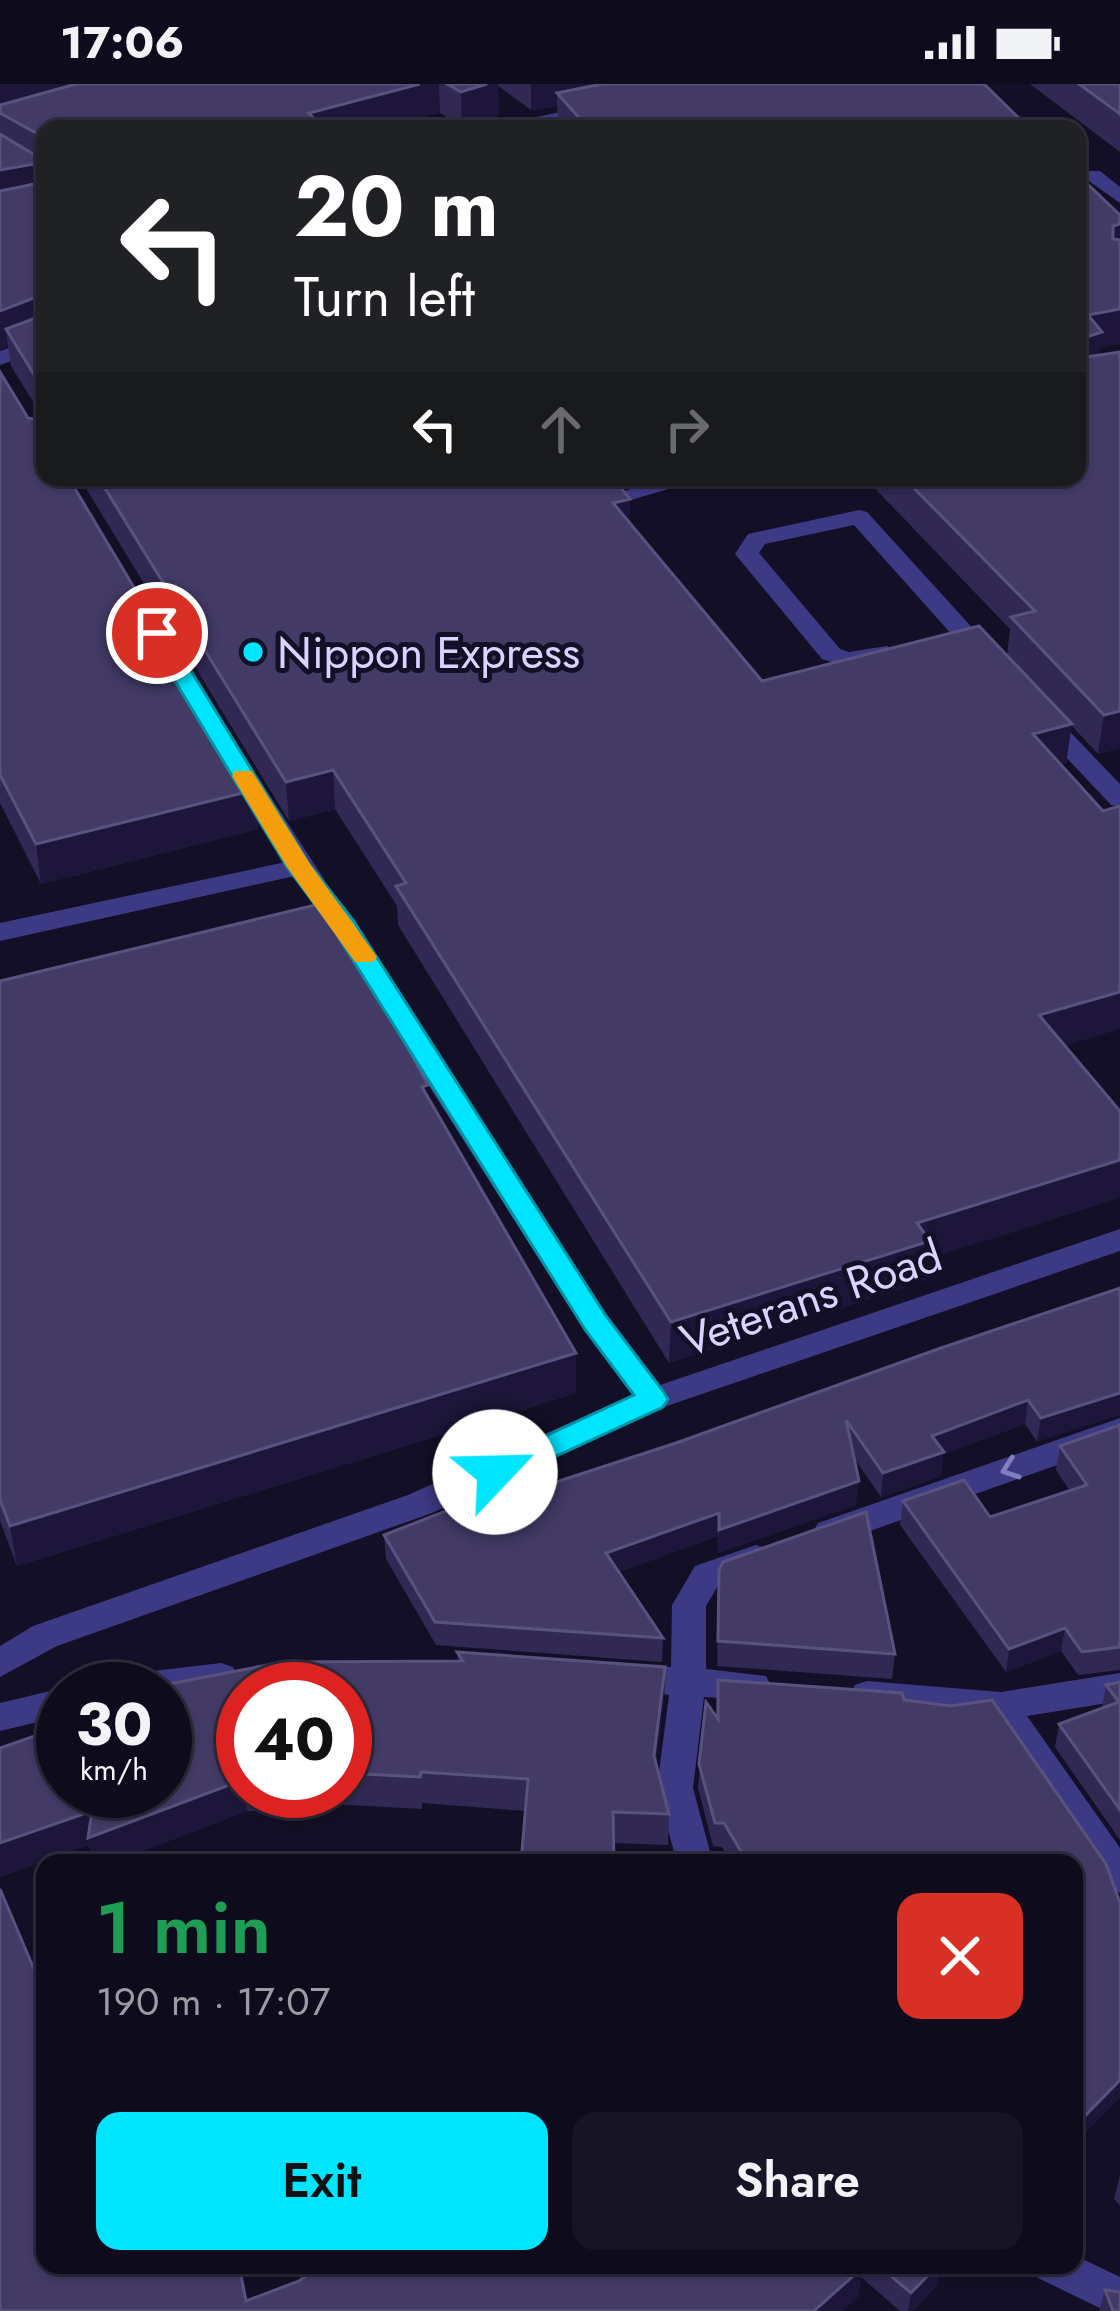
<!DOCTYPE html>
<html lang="en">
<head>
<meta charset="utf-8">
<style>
  body { margin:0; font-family:Jost,sans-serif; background:#171425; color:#f1f3f6; height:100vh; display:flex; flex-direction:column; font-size:45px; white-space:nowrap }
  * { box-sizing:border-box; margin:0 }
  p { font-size:39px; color:#9b9ba3 }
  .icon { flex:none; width:66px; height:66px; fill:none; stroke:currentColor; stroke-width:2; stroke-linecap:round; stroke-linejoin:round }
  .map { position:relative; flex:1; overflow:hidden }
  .drawer { position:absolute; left:36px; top:1770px; width:1047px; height:420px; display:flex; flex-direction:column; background:#0e0b1c; border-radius:24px; box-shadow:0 3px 9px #0004,0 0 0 3px #2e2b3b }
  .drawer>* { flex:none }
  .guide { position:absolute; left:36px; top:36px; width:1050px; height:366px; border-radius:24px; box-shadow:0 3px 9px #0004,0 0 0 3px #2e2b3b; background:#202124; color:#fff; overflow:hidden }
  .speed { position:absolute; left:36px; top:1578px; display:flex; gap:24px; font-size:60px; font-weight:700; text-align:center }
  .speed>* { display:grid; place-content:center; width:156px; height:156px; border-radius:50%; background:#0e0b1c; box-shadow:0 3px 9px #0004,0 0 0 3px #2e2b3b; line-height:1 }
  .speed small { font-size:30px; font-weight:400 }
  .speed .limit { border:18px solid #d22; background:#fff; color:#111 }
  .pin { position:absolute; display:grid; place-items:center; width:102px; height:102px; color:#fff; margin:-51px; border:6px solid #fff; border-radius:50%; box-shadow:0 3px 12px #0007 }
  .me { position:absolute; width:132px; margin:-66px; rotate:66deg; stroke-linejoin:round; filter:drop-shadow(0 0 9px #0008) }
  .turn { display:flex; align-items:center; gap:42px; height:252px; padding:0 60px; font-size:54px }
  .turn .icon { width:156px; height:156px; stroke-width:2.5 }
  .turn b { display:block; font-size:84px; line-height:102px }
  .lanes { display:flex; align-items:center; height:114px; padding:0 60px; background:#0003; justify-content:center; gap:60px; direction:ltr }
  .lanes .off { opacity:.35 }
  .round { display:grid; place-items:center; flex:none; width:126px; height:126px; border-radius:24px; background:#171425 }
  .overview { display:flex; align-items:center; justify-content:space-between; height:204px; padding:0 60px }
  h1 { font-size:72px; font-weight:600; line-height:90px; color:#1e9e55 }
  .primary-button { display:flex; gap:24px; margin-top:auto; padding:24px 60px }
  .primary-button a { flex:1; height:138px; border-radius:24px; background:#00e5ff; color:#111; font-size:48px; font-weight:600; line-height:138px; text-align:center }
  .primary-button a+a { background:#171425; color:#f1f3f6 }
  .status { display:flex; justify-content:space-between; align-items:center; height:84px; padding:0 60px; background:#0e0b1c; direction:ltr }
  .status svg { height:33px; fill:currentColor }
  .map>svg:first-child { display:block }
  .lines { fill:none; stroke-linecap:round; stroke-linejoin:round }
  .minor { fill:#3d3a85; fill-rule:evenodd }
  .wall { fill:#312854; fill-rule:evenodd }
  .shaded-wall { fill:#1d163a }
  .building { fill:#433a66; stroke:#5a527e; stroke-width:3 }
  .oneway { stroke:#837fbc }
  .route { fill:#00e5ff; stroke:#0095a6; stroke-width:3 }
  .slow { fill:#f59e0b }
  .poi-dot { fill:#00e5ff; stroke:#130f26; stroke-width:4.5 }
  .labels { text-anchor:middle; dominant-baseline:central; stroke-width:10; stroke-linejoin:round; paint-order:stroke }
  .poi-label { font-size:45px; fill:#d9d4ff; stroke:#130f26; text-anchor:start }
  .street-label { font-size:45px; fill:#d9d4ff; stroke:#130f26 }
</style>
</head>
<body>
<div class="status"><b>17:06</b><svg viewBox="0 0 49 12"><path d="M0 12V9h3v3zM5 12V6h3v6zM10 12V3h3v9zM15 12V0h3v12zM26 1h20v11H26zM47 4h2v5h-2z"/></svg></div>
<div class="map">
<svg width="1120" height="2227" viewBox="0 0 1120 2227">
  <rect width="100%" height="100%" fill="#130f26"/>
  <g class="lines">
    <g class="minor">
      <polygon points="597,20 607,26 604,30 523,45 481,45"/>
      <polygon points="1086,87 1100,87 1120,103 1120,119 1086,95"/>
      <polygon points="45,252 45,265 0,281 0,267"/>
      <polygon points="670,393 710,393 624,418 612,411"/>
      <polygon points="859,426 867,428 997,571 997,581 979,581 854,441 765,460 759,469 840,565 849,568 887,562 899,569 896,574 847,583 822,575 735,470 748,450"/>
      <polygon points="1042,625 1051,628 1120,700 1120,723 1111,721 1033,638 1029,633"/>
      <polygon points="235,670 248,678 607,1231 660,1301 1120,1145 1120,1167 664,1323 432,1429 57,1562 0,1593 0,1562 33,1542 408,1411 632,1311 585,1247 295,792 0,857 0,839 286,778 222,678"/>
      <polygon points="1120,1334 1120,1359 830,1461 818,1457 813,1448 818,1439"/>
      <polygon points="756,1461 768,1465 773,1474 768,1483 719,1500 706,1522 706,1585 766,1592 771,1602 766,1612 754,1616 704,1613 693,1704 713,1779 677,1779 657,1704 669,1611 616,1604 611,1594 616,1584 628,1580 671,1583 672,1521 695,1482"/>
      <polygon points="221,1579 233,1583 238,1593 233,1603 165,1614 165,1605 103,1605 108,1595 120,1591"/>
      <polygon points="1120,1589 1120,1617 1027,1632 1120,1764 1120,1809 1107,1804 991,1635 867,1625 855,1621 850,1611 855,1601 867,1597 1001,1608"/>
      <polygon points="63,1604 63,1632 0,1647 0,1619"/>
      <polygon points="1074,2171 1120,2193 1120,2227 1106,2227 1038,2194 1032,2181 1074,2181"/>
    </g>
  </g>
  <g class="wall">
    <polygon points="0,0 984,0 1030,45 559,45 557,22 531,26 498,2 499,31 462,42 440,29 45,45 45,393 255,706 258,745 41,800 0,719 0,288 28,334 43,337 43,334 11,282 8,262 0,265"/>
    <polygon points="1030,0 1120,0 1120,68"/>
    <polygon points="1100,264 1099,271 1120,268 1120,664 1098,670 1071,641 1066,679 1061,680 1065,962 928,1175 925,1197 669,1279 398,841 397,822 335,725 289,737 79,393 612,393 630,415 630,439 762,597 1007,571 1010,545 864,393 1077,393"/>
    <polygon points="0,897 429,1015 576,1269 576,1309 17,1482 0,1437"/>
    <polygon points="1120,1204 1037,1358 1025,1340 943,1370 941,1392 881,1413 854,1374 856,1421 718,1469 718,1452 619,1488 663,1554 662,1578 436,1561 386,1475 384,1451 473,1425 676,1359"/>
    <polygon points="1120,1341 1120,1586 1078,1591 1061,1567 1006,1588 900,1441 903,1417 990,1433 1070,1407 1056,1386 1060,1362"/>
    <polygon points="719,1486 895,1570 892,1595 717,1582"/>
    <path d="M 457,1568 L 665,1583 L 664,1615 L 656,1679 L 669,1730 L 668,1761 L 614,1759 L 614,1779 L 521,1779 L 525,1727 L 422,1719 L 422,1725 L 331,1720 L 331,1727 L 247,1727 L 111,1779 L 93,1779 L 89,1761 L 0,1793 L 0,1664 L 61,1643 L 58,1627 L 63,1625 L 63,1707 L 165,1707 L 165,1605 L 143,1605 L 283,1578 L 458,1577 ZM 243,1605 L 345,1605 L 345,1707 L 243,1707 Z"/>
    <polygon points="718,1596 902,1609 904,1616 950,1622 992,1616 1106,1780 1120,1819 1120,2013 1074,2060 1074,1779 732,1779 722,1763 713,1762 698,1704 706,1618 716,1634"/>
    <polygon points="1120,1598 1120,1756 1055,1663 1059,1640 1102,1624 1106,1601"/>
    <polygon points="1120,2091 1120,2122 1114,2115"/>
    <polygon points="45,2181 246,2217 299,2197 321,2181 940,2181 936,2202 913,2227 900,2227 861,2193 858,2213 0,2227"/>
    <polygon points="1105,2206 1120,2227 1099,2227"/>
  </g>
  <g class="shaded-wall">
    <polygon points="0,0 135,0 0,29"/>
    <polygon points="420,0 439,0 440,29 381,45 310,45 309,29"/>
    <polygon points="487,0 498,0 499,31 462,42 461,8"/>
    <polygon points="531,0 679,0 557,9 557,22 531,26"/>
    <polygon points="40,79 44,114 0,122 0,86"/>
    <polygon points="1120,140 1120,175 1108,177 1113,142"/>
    <polygon points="39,212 44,248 6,245 8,262 0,265 0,227"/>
    <polygon points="1120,225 1120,260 1100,264 1097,284 1077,291 1077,256 1088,231"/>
    <polygon points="630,415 630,452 613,419"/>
    <polygon points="1120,627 1120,664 1098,670 1104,631"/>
    <polygon points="1072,640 1066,679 1028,689 1033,650"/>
    <polygon points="333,686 335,725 289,737 286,698"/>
    <polygon points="255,706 258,745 41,800 36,760"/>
    <polygon points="1120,908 1120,945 1034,971 1039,931"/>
    <polygon points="1120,1076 1120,1114 928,1175 925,1197 669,1279 671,1238 917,1139"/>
    <polygon points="576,1269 576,1309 17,1482 10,1442"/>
    <polygon points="1120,1309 1120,1331 1037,1358 1041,1334"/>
    <polygon points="1028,1316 1025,1340 943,1370 941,1392 881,1413 883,1389 932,1352"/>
    <polygon points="859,1397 856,1421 718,1469 719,1446"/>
    <polygon points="719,1429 718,1452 606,1493 606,1469"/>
    <polygon points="1065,1544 1061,1567 1006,1588 1009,1565"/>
    <polygon points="665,1583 664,1615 653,1703 654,1672"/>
    <polygon points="243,1696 247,1727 111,1779 93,1779 89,1761 0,1793 0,1759 92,1727"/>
    <polygon points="1120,1996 1120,2013 1074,2060 1074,2043"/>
    <polygon points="938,2181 940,2181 936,2202 913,2227 908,2227 911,2209"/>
    <polygon points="862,2184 858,2213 843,2227 814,2227"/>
  </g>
  <g class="building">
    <polygon points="76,0 420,0 309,29 323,45 45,45 45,54 0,29 0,21"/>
    <polygon points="447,0 487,0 461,8"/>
    <polygon points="602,0 984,0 1030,45 589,45 557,9"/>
    <polygon points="1079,0 1120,0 1120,30"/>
    <polygon points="0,50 38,73 45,69 45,83 40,79 0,86"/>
    <polygon points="45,87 45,216 39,212 0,227 0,107 44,98"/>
    <polygon points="1077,90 1120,131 1120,140 1113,142 1113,155 1120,156 1120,225 1088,231 1102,248 1077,256 1079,274 1120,268 1120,627 1104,631 1011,533 1035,527 903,393 1077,393"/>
    <polygon points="45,216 45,393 68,393 255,706 36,760 0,691 0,288 28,334 43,337 44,307 6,245 44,231"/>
    <polygon points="98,393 612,393 630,415 613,419 762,597 979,542 1072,640 1033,650 1103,727 1120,722 1120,908 1039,931 1120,1027 1120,1076 917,1139 930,1157 671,1238 396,802 406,799 333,686 286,698"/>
    <polygon points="328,818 428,1001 422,1003 576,1269 10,1442 0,1416 0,897"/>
    <polygon points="1120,1204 1120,1309 1041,1334 1028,1316 932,1352 944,1368 883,1389 846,1336 859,1397 719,1446 719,1429 606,1469 663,1554 435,1538 384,1451 469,1418 473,1425 676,1359 941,1264"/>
    <polygon points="1120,1341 1120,1563 1082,1568 1065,1544 1009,1565 903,1417 964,1396 990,1433 1087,1401 1060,1362"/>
    <polygon points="866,1428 895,1570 718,1557 719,1486 723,1478"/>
    <polygon points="457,1568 665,1583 654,1672 669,1730 613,1728 614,1779 521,1779 528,1695 421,1688 420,1693 345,1689 345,1605 243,1605 243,1696 88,1754 92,1727 0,1759 0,1664 63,1642 63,1707 165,1707 165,1605 143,1605 283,1578 463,1577"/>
    <polygon points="718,1596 902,1609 904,1616 950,1622 992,1616 1106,1780 1120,1819 1120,1996 1074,2043 1074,1779 748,1779 724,1739 715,1739 699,1680 706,1618 718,1635"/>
    <polygon points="1120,1598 1120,1726 1059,1640 1119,1618 1106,1601"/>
    <polygon points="0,1805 45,1911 45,2181 239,2181 246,2217 299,2197 321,2181 859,2181 862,2184 814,2227 0,2227"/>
    <polygon points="878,2181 938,2181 911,2209"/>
    <polygon points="1105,2206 1120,2208 1120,2227 1113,2227"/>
  </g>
  <defs><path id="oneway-chevron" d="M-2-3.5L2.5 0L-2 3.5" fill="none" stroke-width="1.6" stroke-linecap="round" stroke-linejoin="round" transform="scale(3)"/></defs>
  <use class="oneway" href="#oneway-chevron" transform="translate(1010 1385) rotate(161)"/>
  <polygon class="route" points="157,543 168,549 309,780 353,836 606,1232 663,1307 668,1315 663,1323 506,1395 485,1395 480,1388 485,1380 634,1311 586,1247 334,846 287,783 146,549"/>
  <polygon class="slow" points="235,687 252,687 310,780 377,873 373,878 355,878 287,783 232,692"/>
  <circle class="poi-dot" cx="253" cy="568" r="12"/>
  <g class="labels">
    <g class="poi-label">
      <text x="277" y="568">Nippon Express</text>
    </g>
    <g class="street-label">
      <text transform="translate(811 1214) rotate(-19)">Veterans Road</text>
    </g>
  </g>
</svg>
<div class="speed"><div>30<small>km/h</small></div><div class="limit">40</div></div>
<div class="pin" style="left:157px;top:549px;background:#d93025"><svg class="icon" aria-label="arrive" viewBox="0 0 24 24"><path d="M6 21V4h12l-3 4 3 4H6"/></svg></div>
<svg class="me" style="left:495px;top:1388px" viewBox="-20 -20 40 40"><circle r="19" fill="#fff"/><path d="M0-13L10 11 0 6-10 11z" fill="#00e5ff"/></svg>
<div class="guide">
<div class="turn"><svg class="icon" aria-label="left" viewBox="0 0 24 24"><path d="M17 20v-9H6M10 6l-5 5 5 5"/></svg><div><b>20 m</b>Turn left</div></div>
<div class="lanes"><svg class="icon" aria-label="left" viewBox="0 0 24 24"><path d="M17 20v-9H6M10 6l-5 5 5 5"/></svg><svg class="icon off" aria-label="ahead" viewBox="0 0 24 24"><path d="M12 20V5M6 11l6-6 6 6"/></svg><svg class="icon off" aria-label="right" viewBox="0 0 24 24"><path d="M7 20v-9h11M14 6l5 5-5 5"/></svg></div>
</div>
<section class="drawer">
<div class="overview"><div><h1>1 min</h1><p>190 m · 17:07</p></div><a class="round" style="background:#d93025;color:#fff"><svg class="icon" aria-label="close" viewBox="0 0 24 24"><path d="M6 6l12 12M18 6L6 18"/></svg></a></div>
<div class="primary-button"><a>Exit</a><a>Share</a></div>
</section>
</div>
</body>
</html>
